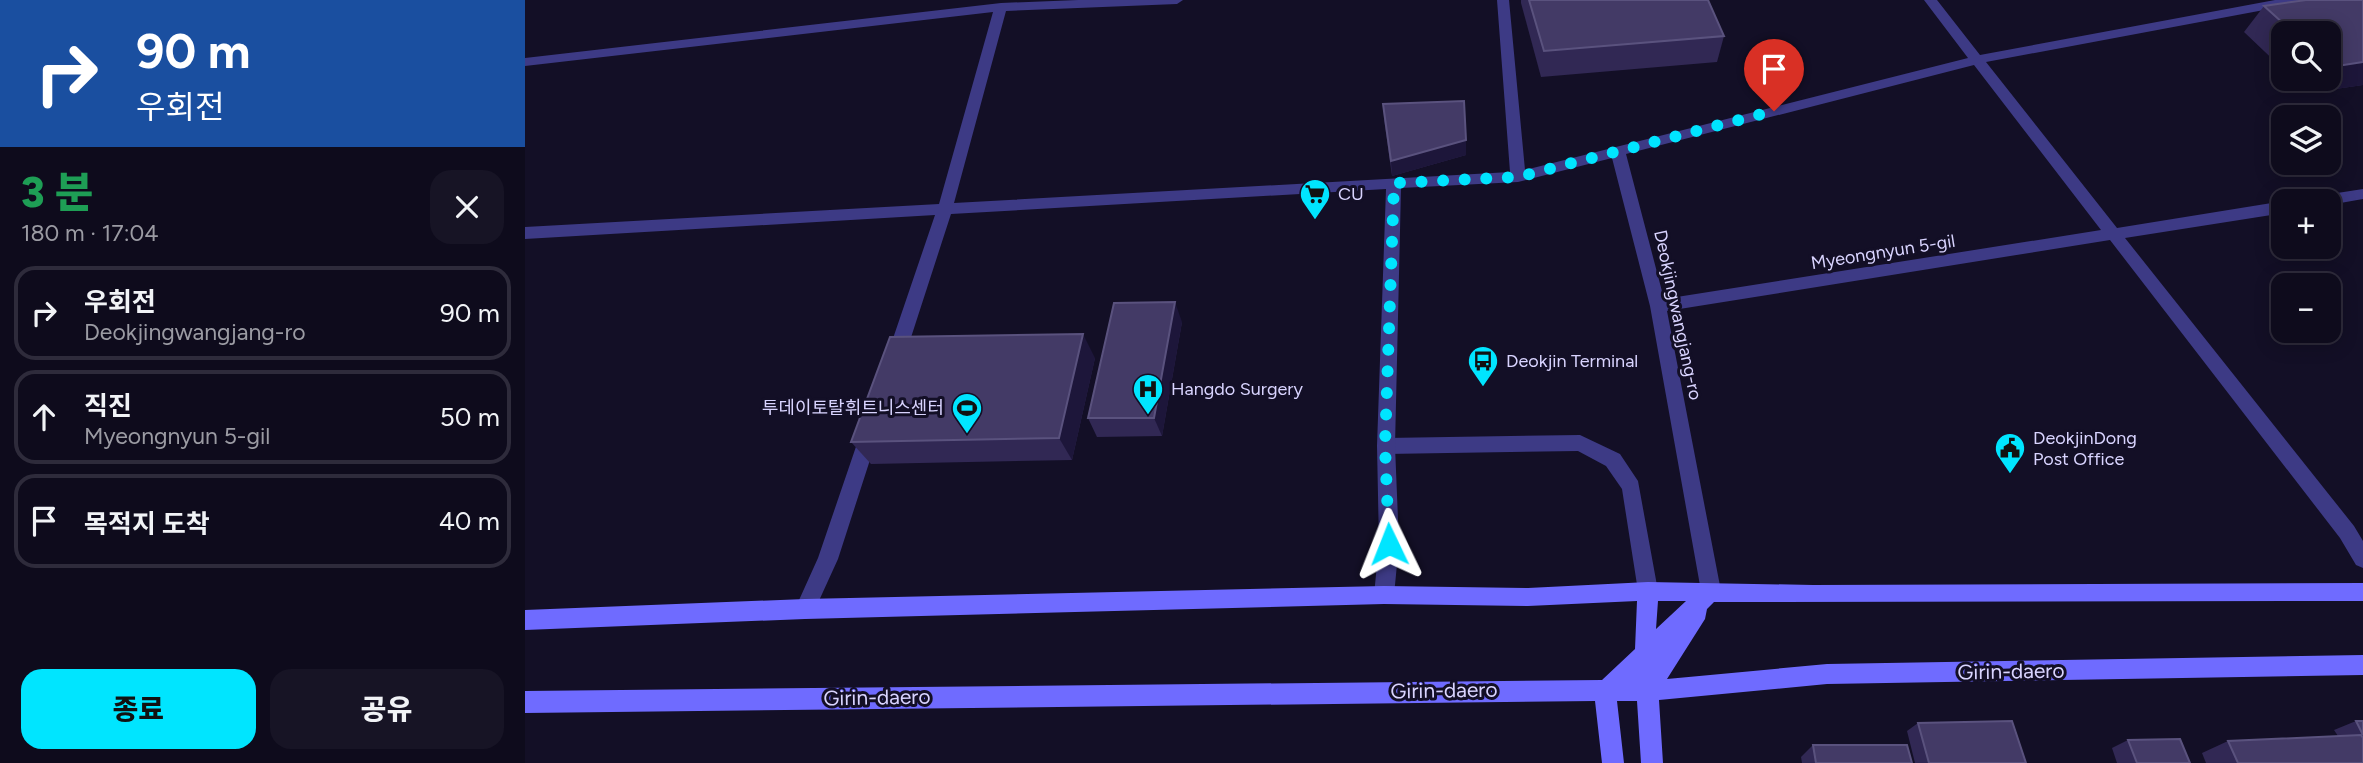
<!DOCTYPE html>
<html lang="ko">
<head>
<meta charset="utf-8">
<style>
  body { margin:0; font-family:Figtree,"Noto Sans KR",sans-serif; background:#171425; color:#f1f3f6; height:100vh; display:flex; flex-direction:column; font-size:26px; white-space:nowrap }
  * { box-sizing:border-box; margin:0 }
  p { font-size:23px; color:#9b9ba3 }
  .icon { flex:none; width:38px; height:38px; fill:none; stroke:currentColor; stroke-width:2; stroke-linecap:round; stroke-linejoin:round }
  .map { position:relative; flex:1; overflow:hidden }
  .details { display:flex; flex-direction:column; background:#0e0b1c; width:525px }
  .details>* { flex:none }
  .guide { background:#1a4fa0; color:#fff; overflow:hidden }
  .buttons { position:absolute; left:1746px; top:21px; display:grid; gap:14px }
  .buttons a { display:grid; place-items:center; width:70px; height:70px; border-radius:14px; background:#0e0b1c; box-shadow:0 4px 18px #0003,0 0 0 2px #2e2b3b; font-size:35px }
  .pin { position:absolute; display:grid; place-items:center; width:60px; height:60px; color:#fff; margin:-72px -30px; border-radius:50% 50% 50% 0; rotate:-45deg; box-shadow:0 0 7px #0007 }
  .pin .icon { rotate:45deg }
  .me { position:absolute; width:77px; margin:-38px; rotate:358deg; stroke-linejoin:round; filter:drop-shadow(0 0 5px #0008) }
  .turn { display:flex; align-items:center; gap:24px; height:147px; padding:0 21px; font-size:32px }
  .turn .icon { width:91px; height:91px; stroke-width:2.5 }
  .turn b { display:block; font-size:49px; line-height:60px }
  .round { display:grid; place-items:center; flex:none; width:74px; height:74px; border-radius:21px; background:#171425 }
  .overview { display:flex; align-items:center; justify-content:space-between; height:119px; padding:0 21px }
  h1 { font-size:42px; font-weight:800; line-height:52px; color:#1e9e55 }
  .button { display:flex; gap:14px; margin-top:auto; padding:14px 21px }
  .button a { flex:1; height:80px; border-radius:21px; background:#00e5ff; color:#111; font-size:28px; font-weight:800; line-height:80px; text-align:center }
  .button a+a { background:#171425; color:#f1f3f6 }
  ul { padding:0; list-style:none }
  li { display:flex; align-items:center; gap:21px; height:94px; margin:0 14px 10px; padding:0 7px; border:4px solid #2e2b3b; border-radius:21px }
  li div { flex:1 }
  li b { display:block; font-size:26px }
  li em { font-style:normal }
  main { display:flex; flex:1; min-height:0 }
  .map>svg:first-child { display:block }
  .lines { fill:none; stroke-linecap:round; stroke-linejoin:round }
  .lane { fill:#3d3a85; fill-rule:evenodd }
  .street { fill:#3d3a85; fill-rule:evenodd }
  .secondary { fill:#6f6bff; fill-rule:evenodd }
  .wall { fill:#312854 }
  .shaded-wall { fill:#1d163a }
  .building { fill:#433a66; stroke:#5a527e; stroke-width:2 }
  .route { stroke:#00e5ff; stroke-width:12; stroke-dasharray:0 21.6 }
  .labels { text-anchor:middle; dominant-baseline:central; stroke-width:6; stroke-linejoin:round; paint-order:stroke }
  .poi-label { font-size:18px; fill:#d9d4ff; stroke:#130f26; text-anchor:start }
  .street-label { font-size:18px; fill:#d9d4ff; stroke:#130f26 }
  .near-street-label { font-size:21px; fill:#d9d4ff; stroke:#130f26 }
</style>
</head>
<body>
<main>
<section class="details">
<div class="guide">
<div class="turn"><svg class="icon" aria-label="right" viewBox="0 0 24 24"><path d="M7 20v-9h11M14 6l5 5-5 5"/></svg><div><b>90 m</b>우회전</div></div>
</div>
<div class="overview"><div><h1>3 분</h1><p>180 m · 17:04</p></div><a class="round"><svg class="icon" aria-label="close" viewBox="0 0 24 24"><path d="M6 6l12 12M18 6L6 18"/></svg></a></div>
<ul>
<li><svg class="icon" aria-label="right" viewBox="0 0 24 24"><path d="M7 20v-9h11M14 6l5 5-5 5"/></svg><div><b>우회전</b><p>Deokjingwangjang-ro</p></div><em>90 m</em></li>
<li><svg class="icon" aria-label="ahead" viewBox="0 0 24 24"><path d="M12 20V5M6 11l6-6 6 6"/></svg><div><b>직진</b><p>Myeongnyun 5-gil</p></div><em>50 m</em></li>
<li><svg class="icon" aria-label="arrive" viewBox="0 0 24 24"><path d="M6 21V4h12l-3 4 3 4H6"/></svg><div><b>목적지 도착</b></div><em>40 m</em></li>
</ul>
<div class="button"><a>종료</a><a>공유</a></div>
</section>
<div class="map">
<svg width="1838" height="763" viewBox="0 0 1838 763">
  <rect width="100%" height="100%" fill="#130f26"/>
  <g class="lines">
    <polygon class="lane" points="1055,435 1095,454 1113,481 1133,591 1130,598 1123,600 1116,598 1113,591 1097,489 1081,466 1053,451 861,454 855,452 852,446 855,440 861,438"/>
    <g class="street">
      <path d="M 553,0 L 658,0 L 652,4 L 481,11 L 429,203 L 985,172 L 972,0 L 984,0 L 1000,170 L 1443,58 L 1399,0 L 1412,0 L 1455,55 L 1750,0 L 1777,0 L 1771,4 L 1461,62 L 1592,228 L 1759,201 L 1759,213 L 1600,238 L 1829,526 L 1838,541 L 1838,568 L 1831,565 L 1815,538 L 1585,240 L 1142,311 L 1196,591 L 1193,598 L 1186,600 L 1179,598 L 1176,591 L 1125,306 L 1087,158 L 993,182 L 876,188 L 870,446 L 874,544 L 869,595 L 866,602 L 859,604 L 852,602 L 849,595 L 854,544 L 852,446 L 861,189 L 426,214 L 379,359 L 376,364 L 364,364 L 361,359 L 410,215 L 0,239 L 0,227 L 414,204 L 468,12 L 0,66 L 0,58 L 476,3 ZM 1449,65 L 1576,230 L 1139,299 L 1101,154 Z"/>
      <polygon points="1838,189 1838,199 1804,205 1804,201 1785,201 1793,196"/>
      <polygon points="345,424 351,427 354,432 313,559 287,616 280,619 273,616 270,609 293,558 336,432 339,427"/>
    </g>
    <path class="secondary" d="M 1123,582 L 1288,585 L 1838,583 L 1838,601 L 1189,602 L 1182,609 L 1180,619 L 1142,679 L 1302,664 L 1838,655 L 1838,675 L 1302,684 L 1134,700 L 1138,763 L 1116,763 L 1112,701 L 1092,701 L 1099,763 L 1077,763 L 1070,701 L 0,713 L 0,691 L 1077,680 L 1110,649 L 1112,601 L 1003,606 L 859,604 L 280,619 L 0,630 L 0,610 L 280,599 L 859,586 L 1003,588 ZM 1133,601 L 1161,601 L 1131,629 Z"/>
  </g>
  <g class="wall">
    <polygon points="996,0 1183,0 1199,36 1192,62 1016,77 996,3"/>
    <polygon points="1838,0 1838,85 1783,93 1768,79 1804,79 1804,33 1759,33 1759,70 1719,32 1739,6"/>
    <polygon points="858,104 941,155 867,176 859,119"/>
    <polygon points="657,322 637,436 572,437 563,418"/>
    <polygon points="570,358 547,460 346,464 326,442"/>
    <polygon points="1831,721 1838,721 1838,763 1681,763 1677,753 1703,741 1813,736 1809,730"/>
    <polygon points="1393,723 1501,763 1390,763 1382,731"/>
    <polygon points="1603,740 1665,763 1592,763 1587,748"/>
    <polygon points="1288,745 1387,763 1277,763 1276,757"/>
  </g>
  <g class="shaded-wall">
    <polygon points="1838,62 1838,85 1783,93 1795,79 1804,79 1804,68 1806,67"/>
    <polygon points="941,140 941,155 867,176 866,161"/>
    <polygon points="650,302 657,322 637,436 629,418"/>
    <polygon points="558,334 570,358 547,460 534,438"/>
  </g>
  <g class="building">
    <polygon points="1004,0 1183,0 1199,36 1019,51"/>
    <polygon points="1781,0 1838,0 1838,62 1806,67 1804,66 1804,33 1769,33 1739,6"/>
    <polygon points="939,101 941,140 866,161 858,104"/>
    <polygon points="650,302 629,418 563,418 589,303"/>
    <polygon points="558,334 534,438 326,442 365,337"/>
    <polygon points="1487,721 1501,763 1404,763 1393,723"/>
    <polygon points="1831,721 1838,721 1838,735"/>
    <polygon points="1836,735 1838,738 1838,763 1713,763 1703,741"/>
    <polygon points="1655,739 1665,763 1612,763 1603,740"/>
    <polygon points="1288,745 1382,745 1387,763 1291,763"/>
  </g>
  <g class="lines">
    <polyline class="route" points="864,544 860,446 869,183 993,177 1249,111"/>
  </g>
  <defs>
    <g id="supermarket-pin" transform="scale(1.575)"><path d="M0 17L-7.5 6A9.5 9.5 0 1 1 7.5 6Z" fill="#00e5ff" stroke="#130f26"/><path d="M-6-5.5h2.5l.6 2H6L4.5 2H-2.5L-4.4-4H-6ZM-1.5 3.2a1.3 1.3 0 1 0 .1 0ZM3 3.2a1.3 1.3 0 1 0 .1 0Z" fill="#111"/></g>
    <g id="bus-pin" transform="scale(1.575)"><path d="M0 17L-7.5 6A9.5 9.5 0 1 1 7.5 6Z" fill="#00e5ff" stroke="#130f26"/><path d="M-5-6H5V4H4V6H2V4H-2V6H-4V4H-5ZM-3.5-4V0h7V-4ZM-3.5 1.2v1.5H-2V1.2ZM2 1.2v1.5H3.5V1.2Z" fill="#111"/></g>
    <g id="hospital-pin" transform="scale(1.575)"><path d="M0 17L-7.5 6A9.5 9.5 0 1 1 7.5 6Z" fill="#00e5ff" stroke="#130f26"/><path d="M-5-5h3v3.5h4V-5h3V5h-3V1.5h-4V5h-3Z" fill="#111"/></g>
    <g id="stadium-pin" transform="scale(1.575)"><path d="M0 17L-7.5 6A9.5 9.5 0 1 1 7.5 6Z" fill="#00e5ff" stroke="#130f26"/><path d="M0-5a6.5 5 0 1 0 0 10a6.5 5 0 1 0 0-10ZM-3.5-1.8h7v3.6h-7Z" fill="#111"/></g>
    <g id="civic-pin" transform="scale(1.575)"><path d="M0 17L-7.5 6A9.5 9.5 0 1 1 7.5 6Z" fill="#00e5ff" stroke="#130f26"/><path d="M-.6-6.5H3V-4.5H.6V-3L4-1V1h2V6H-6V1h2V-1L-.6-3ZM-1.2 2.5V6h2.4V2.5Z" fill="#111"/></g>
  </defs>
  <g fill-rule="evenodd">
    <use href="#supermarket-pin" x="790" y="194"/>
    <use href="#bus-pin" x="958" y="361"/>
    <use href="#hospital-pin" x="623" y="389"/>
    <use href="#stadium-pin" x="442" y="408"/>
    <use href="#civic-pin" x="1485" y="448"/>
  </g>
  <g class="labels">
    <g class="poi-label">
      <text x="813" y="194">CU</text>
      <text x="981" y="361">Deokjin Terminal</text>
      <text x="646" y="389">Hangdo Surgery</text>
      <text x="419" y="408" text-anchor="end">투데이토탈휘트니스센터</text>
      <text x="1508" y="438">DeokjinDong<tspan x="1508" dy="21">Post Office</tspan></text>
    </g>
    <g class="street-label">
      <text transform="translate(1358 252) rotate(-9)">Myeongnyun 5-gil</text>
      <text transform="translate(1153 315) rotate(78)">Deokjingwangjang-ro</text>
    </g>
    <g class="near-street-label">
      <text transform="translate(1486 671) rotate(-1)">Girin-daero</text>
      <text transform="translate(919 690) rotate(-1)">Girin-daero</text>
      <text transform="translate(352 697) rotate(-1)">Girin-daero</text>
    </g>
  </g>
</svg>
<div class="buttons">
<a><svg class="icon" aria-label="search" viewBox="0 0 24 24"><circle cx="10" cy="10" r="6"/><path d="M15 15l6 6"/></svg></a>
<a><svg class="icon" aria-label="layers" viewBox="0 0 24 24"><path d="M12 4l9 5-9 5-9-5zM3 14l9 5 9-5"/></svg></a>
<a>+</a>
<a>−</a>
</div>
<div class="pin" style="left:1249px;top:111px;background:#d93025"><svg class="icon" aria-label="arrive" viewBox="0 0 24 24"><path d="M6 21V4h12l-3 4 3 4H6"/></svg></div>
<svg class="me" style="left:864px;top:544px" viewBox="-20 -20 40 40"><path d="M0-17L14 15 0 8-14 15z" fill="#00e5ff" stroke="#fff" stroke-width="4"/></svg>
</div>
</main>
</body>
</html>
